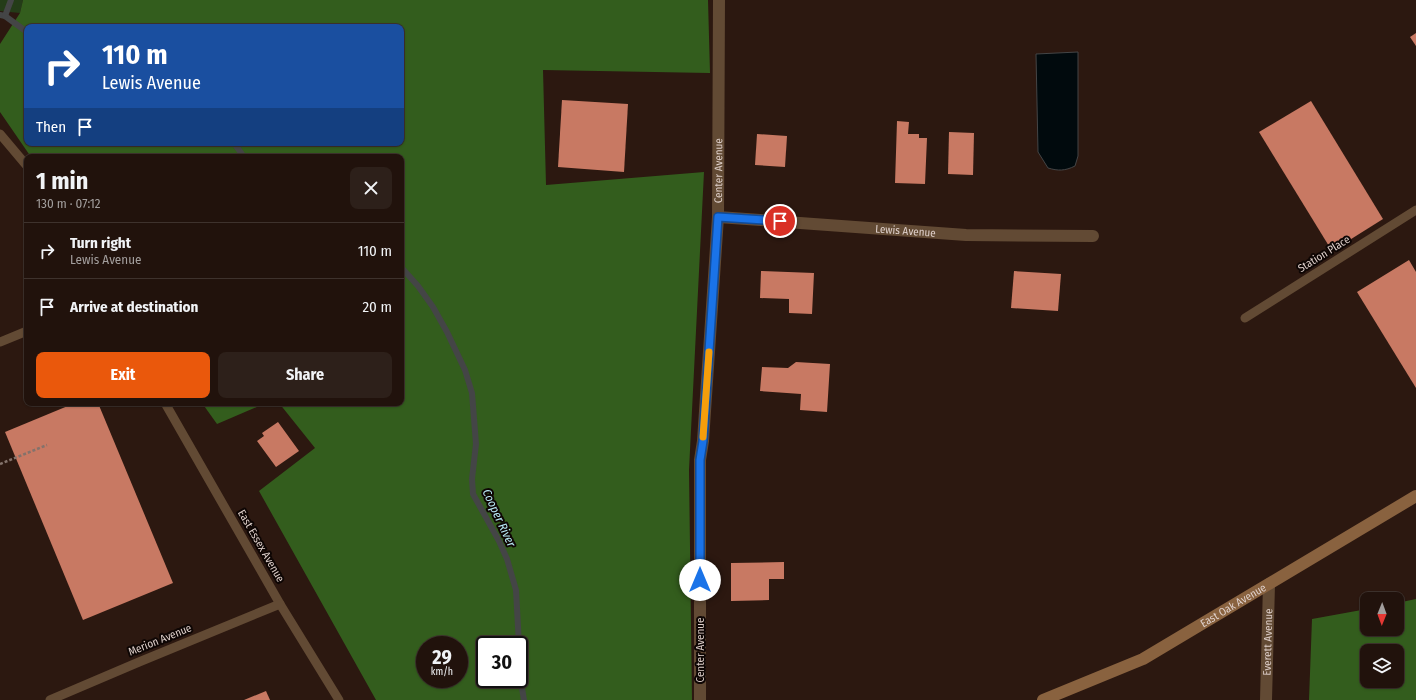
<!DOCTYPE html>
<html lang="en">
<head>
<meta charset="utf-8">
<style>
  body { margin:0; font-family:"Fira Sans Condensed",sans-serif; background:#2d201a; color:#f1f3f6; height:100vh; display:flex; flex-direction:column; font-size:15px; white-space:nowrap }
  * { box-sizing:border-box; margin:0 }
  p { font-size:13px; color:#a29e9d }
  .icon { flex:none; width:22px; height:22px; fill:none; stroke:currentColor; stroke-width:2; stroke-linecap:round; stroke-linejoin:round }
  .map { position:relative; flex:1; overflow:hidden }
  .sheet { position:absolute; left:24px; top:154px; width:380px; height:252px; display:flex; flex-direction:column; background:#21120c; border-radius:8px; box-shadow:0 1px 3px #0004,0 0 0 1px #3e322d }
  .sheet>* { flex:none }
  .banner { position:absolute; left:24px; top:24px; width:380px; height:122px; border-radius:8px; box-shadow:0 1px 3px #0004,0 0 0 1px #3e322d; background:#1a4fa0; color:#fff; overflow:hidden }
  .needle { width:26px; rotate:181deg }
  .fabs { position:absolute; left:1360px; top:592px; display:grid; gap:8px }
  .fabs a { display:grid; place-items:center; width:44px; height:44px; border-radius:8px; background:#21120c; box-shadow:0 1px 3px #0004,0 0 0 1px #3e322d; font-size:20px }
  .speed { position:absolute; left:416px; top:636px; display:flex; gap:8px; font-size:20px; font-weight:700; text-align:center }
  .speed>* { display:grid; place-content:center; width:52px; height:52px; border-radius:50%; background:#21120c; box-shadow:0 1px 3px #0004,0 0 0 1px #3e322d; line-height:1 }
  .speed small { font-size:10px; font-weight:400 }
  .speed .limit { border:2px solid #111; border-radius:6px; background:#fff; color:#111 }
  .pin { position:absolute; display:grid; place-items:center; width:34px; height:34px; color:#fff; margin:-17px; border:2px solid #fff; border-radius:50%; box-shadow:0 1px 4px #0007 }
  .me { position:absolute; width:44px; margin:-22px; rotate:0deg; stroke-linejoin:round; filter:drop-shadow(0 0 3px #0008) }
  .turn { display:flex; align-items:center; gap:14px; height:84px; padding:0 12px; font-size:18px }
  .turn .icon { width:52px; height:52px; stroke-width:2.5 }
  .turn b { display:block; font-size:28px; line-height:34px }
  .then { display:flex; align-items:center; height:38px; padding:0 12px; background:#0003; gap:8px; font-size:15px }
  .round { display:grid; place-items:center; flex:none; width:42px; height:42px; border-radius:8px; background:#2d201a }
  .head { display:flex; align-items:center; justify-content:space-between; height:68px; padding:0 12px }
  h1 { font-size:24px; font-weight:700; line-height:30px }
  .action { display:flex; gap:8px; margin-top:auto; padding:8px 12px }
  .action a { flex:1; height:46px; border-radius:8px; background:#ea580c; color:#fff; font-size:16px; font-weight:700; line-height:46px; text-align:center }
  .action a+a { background:#2d201a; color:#f1f3f6 }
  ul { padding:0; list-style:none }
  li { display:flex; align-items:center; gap:12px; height:56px; padding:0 12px; border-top:1px solid #3e322d }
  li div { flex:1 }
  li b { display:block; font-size:15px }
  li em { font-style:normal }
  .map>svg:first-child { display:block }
  .green { fill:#243c18 }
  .forest { fill:#335d1d; fill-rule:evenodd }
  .water { fill:#010a0d; stroke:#444546 }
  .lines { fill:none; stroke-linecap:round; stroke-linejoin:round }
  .stream { stroke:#444546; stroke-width:6 }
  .building { fill:#c87963 }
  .path { stroke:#83726b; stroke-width:2.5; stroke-dasharray:3 2; stroke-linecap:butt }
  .lane { stroke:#624a34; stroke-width:9 }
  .street { stroke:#624a34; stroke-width:12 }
  .secondary { stroke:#89623f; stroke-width:12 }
  .route-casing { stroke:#114b97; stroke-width:10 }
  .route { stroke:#1a73e8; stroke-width:7 }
  .slow { stroke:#f59e0b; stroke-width:7 }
  .labels { text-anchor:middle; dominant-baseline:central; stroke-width:4; stroke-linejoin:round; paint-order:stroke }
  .street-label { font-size:11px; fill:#dfd0cb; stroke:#0e0604 }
  .water-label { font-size:12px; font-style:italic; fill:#b8e9f6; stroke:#0e0604 }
</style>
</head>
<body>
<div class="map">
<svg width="1416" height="700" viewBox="0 0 1416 700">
  <rect width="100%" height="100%" fill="#2c1810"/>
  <polygon class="green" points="0,0 23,0 20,13 0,11"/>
  <g class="forest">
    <path d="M 23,0 L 708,0 L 710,73 L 543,70 L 546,185 L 704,172 L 689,470 L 692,700 L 376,700 L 259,491 L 315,448 L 279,403 L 401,403 L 401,157 L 31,157 L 0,112 L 0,44 L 20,13 ZM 27,27 L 401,27 L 401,143 L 27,143 ZM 425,645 L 459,645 L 459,679 L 425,679 ZM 485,645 L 519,645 L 519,679 L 485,679 Z"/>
    <polygon points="202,403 266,403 217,424"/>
    <path d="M 1416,599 L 1416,700 L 1309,700 L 1312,619 L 1367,609 L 1367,629 L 1397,629 L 1397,603 ZM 1367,651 L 1397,651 L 1397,681 L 1367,681 Z"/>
  </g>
  <path class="water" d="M 1078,52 L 1078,156 L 1075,166 C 1065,171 1058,171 1048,168 L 1038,152 L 1036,54 Z"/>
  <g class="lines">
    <g class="stream">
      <polyline points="0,15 5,16 27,32"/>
      <polyline points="5,16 11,0"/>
      <polyline points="234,143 244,157"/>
      <polyline points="401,267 418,286 433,307 447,332 465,370 472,393 476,444 472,479 473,494 499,541 507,559 516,590 521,682 524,700"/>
    </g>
  </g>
  <g class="building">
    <polygon points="1416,33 1416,46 1410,37"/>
    <polygon points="562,100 628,104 624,172 558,167"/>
    <polygon points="1311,101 1383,219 1332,251 1259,132"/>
    <polygon points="897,121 909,122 908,134 919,134 919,138 927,138 925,184 895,183"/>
    <polygon points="949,132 974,133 973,175 948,174"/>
    <polygon points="757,134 787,136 785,167 755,165"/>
    <polygon points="1409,260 1416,272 1416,388 1357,292"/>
    <polygon points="761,271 814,273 812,314 789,313 789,299 760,298"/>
    <polygon points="1014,271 1061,274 1058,311 1011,308"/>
    <polygon points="796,362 830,364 827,412 800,410 801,394 760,391 762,367 788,368"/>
    <polygon points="75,403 98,403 173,583 83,620 5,432"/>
    <polygon points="278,422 299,451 276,467 257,441 264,436 262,433"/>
    <polygon points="784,562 784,579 769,579 769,600 731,601 731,563"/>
    <polygon points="266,691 270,700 244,700"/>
  </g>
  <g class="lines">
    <polyline class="path" points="0,464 47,445"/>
    <g class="lane">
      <polyline points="0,134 27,166"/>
      <polyline points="1245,318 1416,210"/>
      <polyline points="0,342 27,331"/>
      <polyline points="165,403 280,604 339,700"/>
      <polyline points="50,700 139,662 280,604"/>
    </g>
    <g class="street">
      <path id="s1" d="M 718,217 L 966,235 L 1093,236"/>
      <path id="s2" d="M 700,700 L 700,460 L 703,441 L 718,217 L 719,0"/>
      <path id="s3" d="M 1266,700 L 1269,584"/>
    </g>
    <path class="secondary" id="s4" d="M 1043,700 L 1143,659 L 1416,496"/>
  </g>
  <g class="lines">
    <g class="route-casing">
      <polyline id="route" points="700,580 700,460 703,441 718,217 780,221"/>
    </g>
    <use href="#route" class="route"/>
    <polyline class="slow" points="703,437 709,352"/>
  </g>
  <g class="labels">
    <g class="street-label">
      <text stroke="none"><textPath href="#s2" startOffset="530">Center Avenue</textPath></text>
      <text stroke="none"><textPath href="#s1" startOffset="188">Lewis Avenue</textPath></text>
      <text transform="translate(1324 254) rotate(-32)">Station Place</text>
      <text transform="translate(261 546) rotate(60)">East Essex Avenue</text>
      <text stroke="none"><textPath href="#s4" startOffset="213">East Oak Avenue</textPath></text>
      <text transform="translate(160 640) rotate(-22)">Merion Avenue</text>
      <text stroke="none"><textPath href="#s3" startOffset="58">Everett Avenue</textPath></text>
      <text transform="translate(700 650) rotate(-90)">Center Avenue</text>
    </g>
    <g class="water-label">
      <text transform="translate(499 518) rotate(65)">Cooper River</text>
    </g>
  </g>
</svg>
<div class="fabs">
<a><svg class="needle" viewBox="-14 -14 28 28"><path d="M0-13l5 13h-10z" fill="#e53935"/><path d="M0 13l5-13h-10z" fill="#a29e9d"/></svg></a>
<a><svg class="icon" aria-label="layers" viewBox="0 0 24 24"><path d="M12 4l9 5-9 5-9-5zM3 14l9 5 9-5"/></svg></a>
</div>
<div class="speed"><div>29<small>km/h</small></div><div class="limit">30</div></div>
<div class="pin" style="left:780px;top:221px;background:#d93025"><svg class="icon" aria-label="arrive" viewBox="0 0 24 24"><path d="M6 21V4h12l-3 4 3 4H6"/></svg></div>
<svg class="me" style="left:700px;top:580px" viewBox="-20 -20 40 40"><circle r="19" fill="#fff"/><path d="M0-13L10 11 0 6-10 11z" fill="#1a73e8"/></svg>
<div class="banner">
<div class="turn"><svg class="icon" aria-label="right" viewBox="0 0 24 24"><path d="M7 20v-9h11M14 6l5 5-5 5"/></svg><div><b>110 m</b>Lewis Avenue</div></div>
<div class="then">Then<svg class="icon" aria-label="arrive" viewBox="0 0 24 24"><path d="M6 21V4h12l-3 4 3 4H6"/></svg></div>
</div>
<section class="sheet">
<div class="head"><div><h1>1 min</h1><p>130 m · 07:12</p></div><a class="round"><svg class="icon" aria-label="close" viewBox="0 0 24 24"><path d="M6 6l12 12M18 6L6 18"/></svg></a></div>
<ul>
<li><svg class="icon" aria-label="right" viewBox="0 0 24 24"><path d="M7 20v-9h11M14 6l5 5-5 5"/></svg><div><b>Turn right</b><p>Lewis Avenue</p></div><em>110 m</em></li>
<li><svg class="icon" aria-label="arrive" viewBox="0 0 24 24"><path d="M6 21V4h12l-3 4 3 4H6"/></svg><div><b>Arrive at destination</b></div><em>20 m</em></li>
</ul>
<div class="action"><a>Exit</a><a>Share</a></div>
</section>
</div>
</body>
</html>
